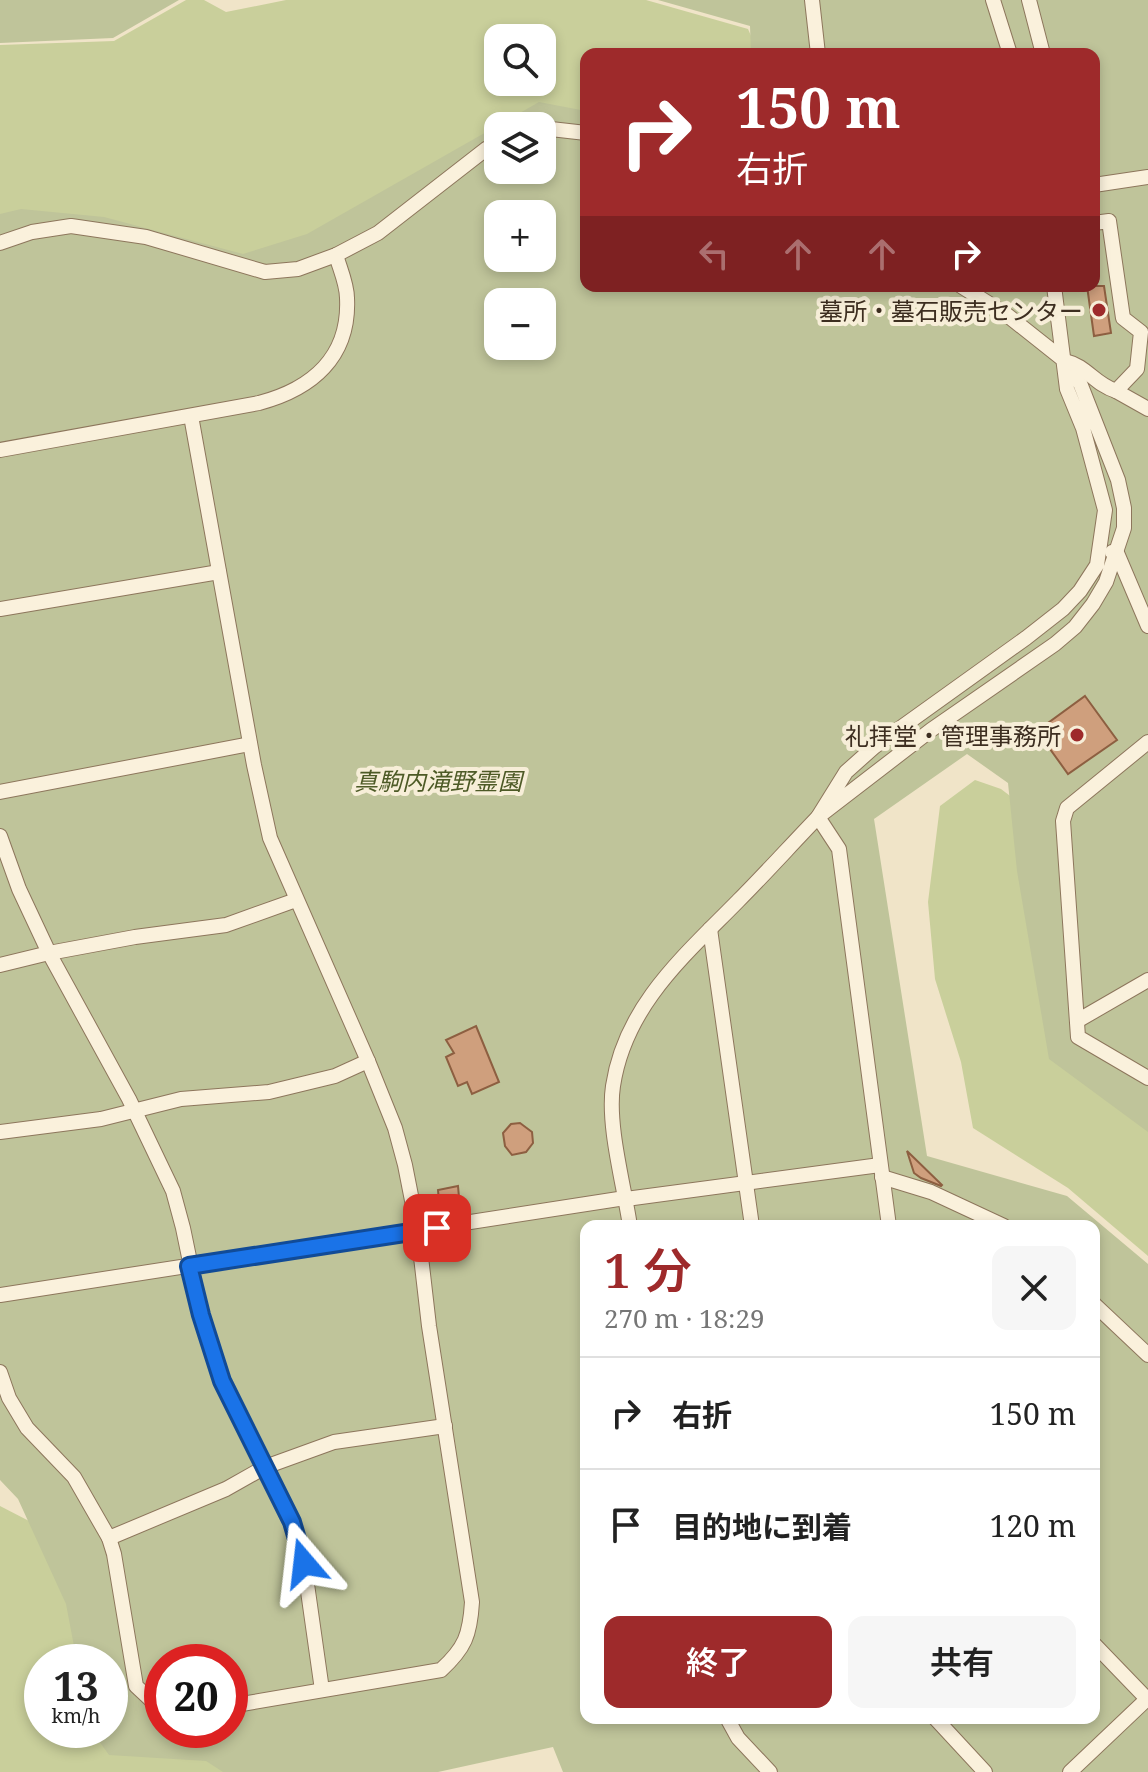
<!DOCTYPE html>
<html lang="ja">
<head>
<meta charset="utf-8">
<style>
  body { margin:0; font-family:"Noto Serif","Noto Sans JP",serif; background:#f6f6f6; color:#222; height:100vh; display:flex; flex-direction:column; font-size:30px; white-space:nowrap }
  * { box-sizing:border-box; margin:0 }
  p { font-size:26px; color:#767676 }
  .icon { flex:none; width:44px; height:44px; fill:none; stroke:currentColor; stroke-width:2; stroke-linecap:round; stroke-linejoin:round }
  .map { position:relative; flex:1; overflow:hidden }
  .side { position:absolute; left:580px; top:1220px; width:520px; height:504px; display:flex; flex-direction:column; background:#fff; border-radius:16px; box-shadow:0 4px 12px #0003 }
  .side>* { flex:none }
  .banner { position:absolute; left:580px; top:48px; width:520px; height:244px; border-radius:16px; box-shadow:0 4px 12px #0003; background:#9e2a2b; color:#fff; overflow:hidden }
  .controls { position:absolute; left:484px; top:24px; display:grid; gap:16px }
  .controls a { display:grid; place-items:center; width:72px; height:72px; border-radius:16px; background:#fff; box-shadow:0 4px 12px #0003; font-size:40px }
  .speed { position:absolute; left:24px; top:1644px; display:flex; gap:16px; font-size:40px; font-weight:700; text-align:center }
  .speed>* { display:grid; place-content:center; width:104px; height:104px; border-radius:50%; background:#fff; box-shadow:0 4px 12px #0003; line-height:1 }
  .speed small { font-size:20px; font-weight:400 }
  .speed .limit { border:12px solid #d22; background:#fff; color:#111 }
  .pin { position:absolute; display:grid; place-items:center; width:68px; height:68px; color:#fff; margin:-34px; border-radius:16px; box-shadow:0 4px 12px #0006 }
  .me { position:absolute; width:88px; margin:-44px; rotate:343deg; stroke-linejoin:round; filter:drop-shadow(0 0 6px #0008) }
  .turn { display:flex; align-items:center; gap:28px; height:168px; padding:0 24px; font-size:36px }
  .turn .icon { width:104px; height:104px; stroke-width:2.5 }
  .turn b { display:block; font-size:56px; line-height:68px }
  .lanes { display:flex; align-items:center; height:76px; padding:0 24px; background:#0003; justify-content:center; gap:40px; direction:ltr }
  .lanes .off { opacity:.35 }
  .round { display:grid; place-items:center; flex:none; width:84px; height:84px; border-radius:16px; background:#f6f6f6 }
  .headline { display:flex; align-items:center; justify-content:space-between; height:136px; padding:0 24px }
  h1 { font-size:48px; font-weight:600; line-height:60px; color:#9e2a2b }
  .primary-button { display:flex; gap:16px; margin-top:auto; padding:16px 24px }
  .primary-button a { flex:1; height:92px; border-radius:16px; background:#9e2a2b; color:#fff; font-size:32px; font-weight:600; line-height:92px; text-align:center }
  .primary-button a+a { background:#f6f6f6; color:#222 }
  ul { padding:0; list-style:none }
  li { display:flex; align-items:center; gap:24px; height:112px; padding:0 24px; border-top:2px solid #e0e0e0 }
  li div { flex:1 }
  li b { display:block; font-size:30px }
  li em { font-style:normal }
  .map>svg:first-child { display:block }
  .green { fill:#c9cf9b; fill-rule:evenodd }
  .cemetery { fill:#bfc49a; fill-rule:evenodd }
  .building { fill:#cf9f7d; stroke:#8d5f41; stroke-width:2 }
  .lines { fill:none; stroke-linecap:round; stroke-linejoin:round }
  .minor-casing { stroke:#8d765c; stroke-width:16 }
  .minor { stroke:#faf1dc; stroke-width:14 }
  .route-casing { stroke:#114b97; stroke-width:20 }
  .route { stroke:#1a73e8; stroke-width:14 }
  .poi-dot { fill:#9e2a2b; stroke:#f7eed8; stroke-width:3 }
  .labels { text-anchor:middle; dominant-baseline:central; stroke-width:8; stroke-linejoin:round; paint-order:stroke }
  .poi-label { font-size:24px; fill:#3d2e20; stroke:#f7eed8; text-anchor:end }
  .park-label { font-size:24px; font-style:italic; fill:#4d5a26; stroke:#f7eed8 }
</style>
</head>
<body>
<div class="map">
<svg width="1148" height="1772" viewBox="0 0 1148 1772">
  <rect width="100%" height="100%" fill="#f0e4c8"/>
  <g class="green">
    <path d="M 186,0 L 204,0 L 226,12 L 286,0 L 646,0 L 748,29 L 759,54 L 586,54 L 586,286 L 908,516 L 250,264 L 0,243 L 0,45 L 114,41 ZM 498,38 L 542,38 L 542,82 L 498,82 ZM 498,126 L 542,126 L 542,170 L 498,170 ZM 498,214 L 542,214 L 542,258 L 498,258 ZM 498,302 L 542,302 L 542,346 L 498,346 Z"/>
    <polygon points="975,780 1001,789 1018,802 1148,1118 1148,1256 1068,1188 973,1128 961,1062 935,979 928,902 940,806"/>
    <path d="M 0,1506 L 62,1538 L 162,1730 L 308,1772 L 0,1772 ZM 42,1662 L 110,1662 L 110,1730 L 42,1730 Z"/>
  </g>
  <g class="cemetery">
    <polygon points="0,0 179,0 113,38 0,43"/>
    <path d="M 658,0 L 1148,0 L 1148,1132 L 1049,1059 L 1017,871 L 1008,783 L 967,754 L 874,819 L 927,1156 L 1067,1196 L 1148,1264 L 1148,1772 L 563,1772 L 553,1747 L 438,1772 L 223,1772 L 206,1761 L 109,1755 L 91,1730 L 110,1730 L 110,1662 L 77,1662 L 66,1604 L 18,1499 L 0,1480 L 0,214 L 21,209 L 104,217 L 243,254 L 307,234 L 539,102 L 586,111 L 586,286 L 1094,286 L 1094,54 L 751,54 L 750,26 ZM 498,126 L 542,126 L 542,170 L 498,170 ZM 498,214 L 542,214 L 542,258 L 498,258 ZM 498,302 L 542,302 L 542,346 L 498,346 ZM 586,1226 L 1094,1226 L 1094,1718 L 586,1718 ZM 162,1662 L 230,1662 L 230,1730 L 162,1730 Z"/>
  </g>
  <g class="building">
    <polygon points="1087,286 1104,286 1111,333 1094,336"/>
    <polygon points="1085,696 1117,740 1068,774 1037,731"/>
    <polygon points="476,1026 499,1082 472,1094 467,1082 458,1086 446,1057 454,1053 446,1040"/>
    <polygon points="520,1123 532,1132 533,1143 526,1152 512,1155 505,1146 503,1133 511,1124"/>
    <polygon points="907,1151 942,1185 941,1186 921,1178 914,1173"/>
    <polygon points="458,1186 460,1209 440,1213 438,1190"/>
  </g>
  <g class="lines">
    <g class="minor-casing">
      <g id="minor">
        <polyline points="812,0 818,54"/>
        <polyline points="993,0 1010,54"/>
        <polyline points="1029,0 1043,54"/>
        <polyline points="542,128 586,133"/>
        <polyline points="1094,185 1148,177"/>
        <polyline points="0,243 32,232 71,226 146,237 265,272 298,269 336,255 378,233 486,149 498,144"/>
        <polyline points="961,286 1007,315 1065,361 1080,383 1118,480 1124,508 1124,528 1106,582 1093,604 1075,627 1055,644 931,730 818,817 846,772 874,747 1026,638 1063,609 1080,591 1097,565 1105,510 1083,428 1067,389 1054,286"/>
        <path d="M 1065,361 C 1087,366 1094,384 1116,391 L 1137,369 L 1141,332 L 1123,318 L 1109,221 L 1094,223"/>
        <polyline points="1116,391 1148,409"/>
        <path d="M 191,416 L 254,765 L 270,838 L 368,1061 L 395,1128 L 405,1165 L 418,1231 L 429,1326 L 472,1602 C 470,1635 465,1648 441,1670 L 230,1706"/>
        <path d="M 0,450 L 259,403 C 312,389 350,357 347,298 C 347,284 340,269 336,255"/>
        <polyline points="1112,552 1117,553 1148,626"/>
        <polyline points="0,609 219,572"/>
        <polyline points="1148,742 1067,808 1063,821 1078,1037 1148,1078"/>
        <polyline points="0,792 250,744"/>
        <polyline points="0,836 19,889 49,953 129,1099 173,1191 183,1228 201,1315 222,1381 292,1522 304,1563 322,1690"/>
        <polyline points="710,929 752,1226"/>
        <polyline points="0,965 49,953 135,937 226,925 296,900"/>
        <polyline points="1077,1021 1148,980"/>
        <polyline points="0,1132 101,1119 181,1099 269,1092 335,1076 368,1061"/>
        <polyline points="882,1177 931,1192 1004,1226"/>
        <polyline points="626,1199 880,1165"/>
        <path d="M 630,1226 C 624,1185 607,1125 613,1086 C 625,1006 684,956 738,901 C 765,874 791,845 818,817 L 839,849 L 889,1226"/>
        <polyline points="0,1295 625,1198"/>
        <polyline points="1094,1304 1148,1355"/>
        <polyline points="0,1372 9,1398 27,1428 74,1477 109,1538 114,1554 136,1686 152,1701 162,1705"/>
        <polyline points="109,1538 226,1489 265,1467 334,1442 445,1426"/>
        <polyline points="1094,1644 1148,1700"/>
        <polyline points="727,1718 738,1738 770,1772"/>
        <polyline points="935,1718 985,1772"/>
        <polyline points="1070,1772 1147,1699"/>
      </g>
    </g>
    <use href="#minor" class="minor"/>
  </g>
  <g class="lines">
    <g class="route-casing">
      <polyline id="route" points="304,1563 292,1522 222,1381 201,1315 189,1266 437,1228"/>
    </g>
    <use href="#route" class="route"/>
  </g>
  <g class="poi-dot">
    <circle cx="1099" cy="310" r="8"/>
    <circle cx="1077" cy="735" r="8"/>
  </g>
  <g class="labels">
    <g class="poi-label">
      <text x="1083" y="310">墓所・墓石販売センター</text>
      <text x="1061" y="735">礼拝堂・管理事務所</text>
    </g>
    <g class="park-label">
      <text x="438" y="780">真駒内滝野霊園</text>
    </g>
  </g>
</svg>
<div class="controls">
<a><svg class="icon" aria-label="search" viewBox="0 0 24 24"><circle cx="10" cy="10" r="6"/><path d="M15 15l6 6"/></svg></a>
<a><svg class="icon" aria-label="layers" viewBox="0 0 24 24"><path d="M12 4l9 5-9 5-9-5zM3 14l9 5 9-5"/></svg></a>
<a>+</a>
<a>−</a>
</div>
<div class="speed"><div>13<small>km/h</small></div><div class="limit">20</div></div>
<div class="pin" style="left:437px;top:1228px;background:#d93025"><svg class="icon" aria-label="arrive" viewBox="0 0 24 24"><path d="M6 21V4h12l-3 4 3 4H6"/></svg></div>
<svg class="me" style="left:304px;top:1563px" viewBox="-20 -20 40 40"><path d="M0-17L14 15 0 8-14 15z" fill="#1a73e8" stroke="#fff" stroke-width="4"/></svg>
<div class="banner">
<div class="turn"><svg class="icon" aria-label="right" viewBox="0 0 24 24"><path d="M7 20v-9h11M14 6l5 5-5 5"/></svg><div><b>150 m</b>右折</div></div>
<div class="lanes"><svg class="icon off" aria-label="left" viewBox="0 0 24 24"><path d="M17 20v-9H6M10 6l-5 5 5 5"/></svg><svg class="icon off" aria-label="ahead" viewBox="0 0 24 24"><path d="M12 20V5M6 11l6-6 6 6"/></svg><svg class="icon off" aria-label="ahead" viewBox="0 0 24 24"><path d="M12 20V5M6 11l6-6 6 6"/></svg><svg class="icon" aria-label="right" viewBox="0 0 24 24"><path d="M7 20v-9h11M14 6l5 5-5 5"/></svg></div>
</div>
<section class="side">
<div class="headline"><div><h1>1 分</h1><p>270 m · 18:29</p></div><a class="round"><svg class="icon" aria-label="close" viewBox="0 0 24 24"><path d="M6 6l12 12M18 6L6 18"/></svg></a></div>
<ul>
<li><svg class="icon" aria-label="right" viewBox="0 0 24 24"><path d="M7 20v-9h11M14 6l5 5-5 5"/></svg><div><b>右折</b></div><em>150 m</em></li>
<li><svg class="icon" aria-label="arrive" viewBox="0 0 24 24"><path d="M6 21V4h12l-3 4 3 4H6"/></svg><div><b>目的地に到着</b></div><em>120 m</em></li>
</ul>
<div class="primary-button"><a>終了</a><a>共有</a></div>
</section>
</div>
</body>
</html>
